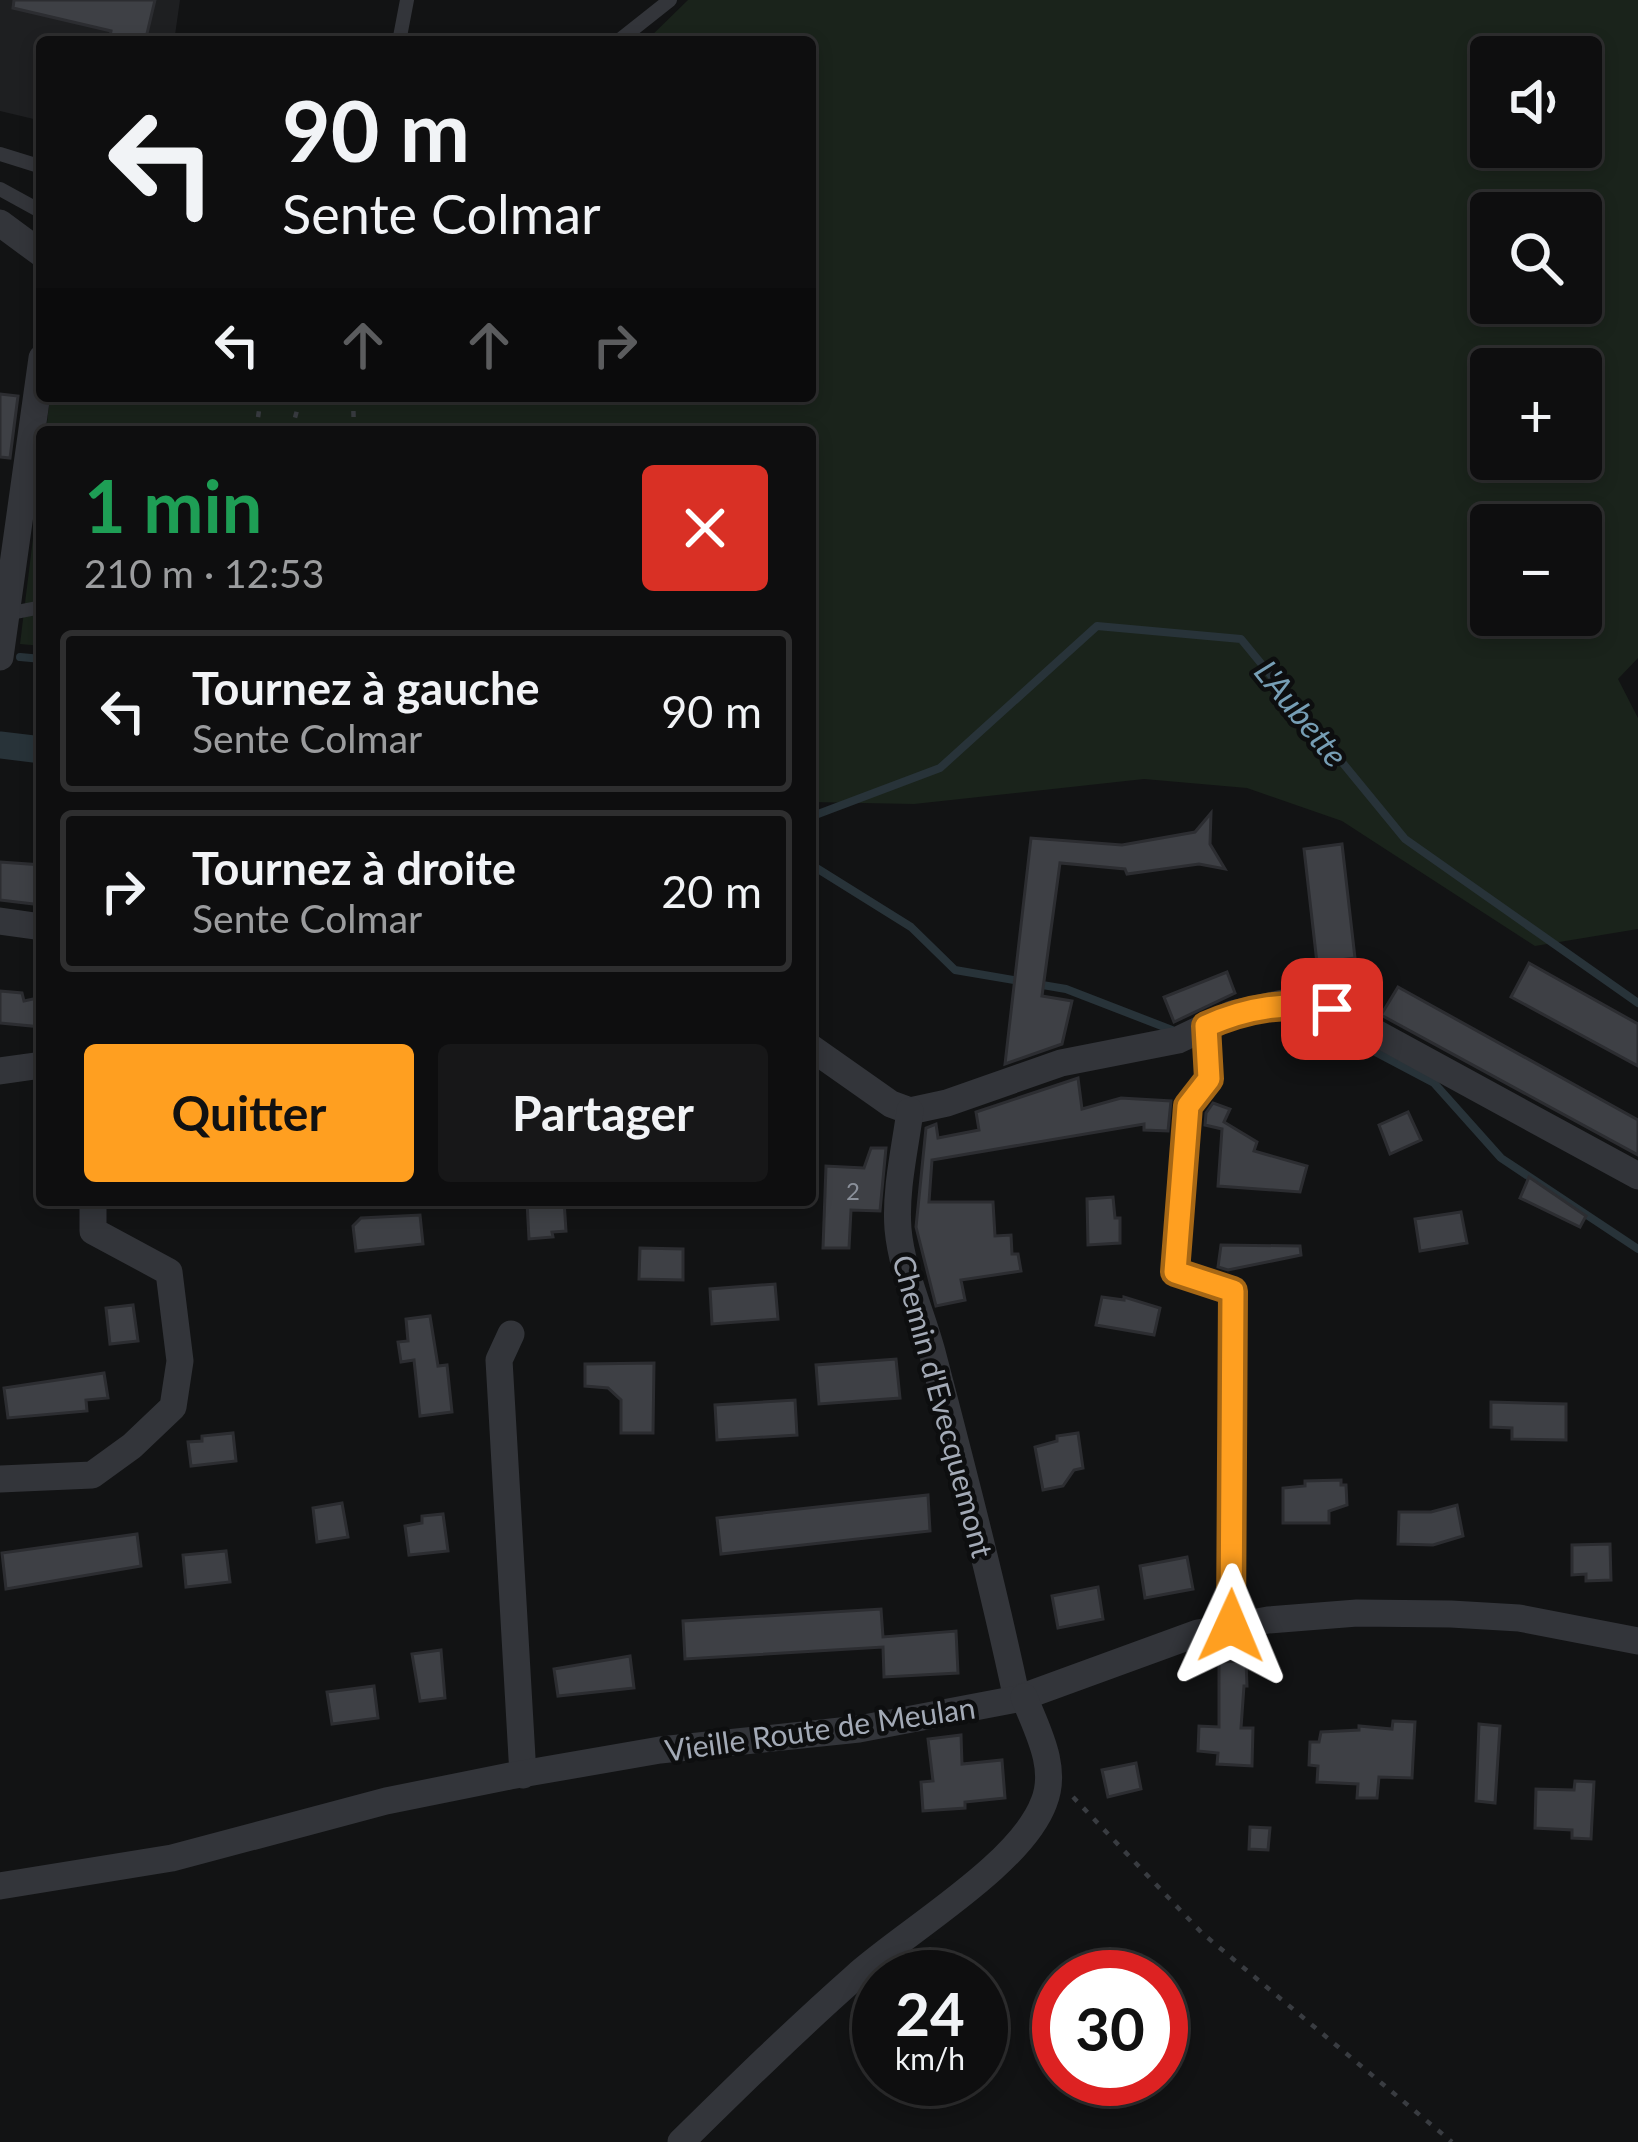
<!DOCTYPE html>
<html lang="fr">
<head>
<meta charset="utf-8">
<style>
  body { margin:0; font-family:Lato,sans-serif; background:#171718; color:#f1f3f6; height:100vh; display:flex; flex-direction:column; font-size:45px; white-space:nowrap }
  * { box-sizing:border-box; margin:0 }
  p { font-size:39px; color:#9b9c9e }
  .icon { flex:none; width:66px; height:66px; fill:none; stroke:currentColor; stroke-width:2; stroke-linecap:round; stroke-linejoin:round }
  .map { position:relative; flex:1; overflow:hidden }
  .details { position:absolute; left:36px; top:426px; width:780px; height:780px; display:flex; flex-direction:column; background:#0e0e0f; border-radius:12px; box-shadow:0 6px 18px #0003,0 0 0 3px #2e2e2f }
  .details>* { flex:none }
  .guide { position:absolute; left:36px; top:36px; width:780px; height:366px; border-radius:12px; box-shadow:0 6px 18px #0003,0 0 0 3px #2e2e2f; background:#0e0e0f; color:#f1f3f6; overflow:hidden }
  .fabs { position:absolute; left:1470px; top:36px; display:grid; gap:24px }
  .fabs a { display:grid; place-items:center; width:132px; height:132px; border-radius:12px; background:#0e0e0f; box-shadow:0 6px 18px #0003,0 0 0 3px #2e2e2f; font-size:60px }
  .speed { position:absolute; left:852px; top:1950px; display:flex; gap:24px; font-size:60px; font-weight:700; text-align:center }
  .speed>* { display:grid; place-content:center; width:156px; height:156px; border-radius:50%; background:#0e0e0f; box-shadow:0 6px 18px #0003,0 0 0 3px #2e2e2f; line-height:1 }
  .speed small { font-size:30px; font-weight:400 }
  .speed .limit { border:18px solid #d22; background:#fff; color:#111 }
  .pin { position:absolute; display:grid; place-items:center; width:102px; height:102px; color:#fff; margin:-51px; border-radius:24px; box-shadow:0 6px 18px #0006 }
  .me { position:absolute; width:132px; margin:-66px; rotate:1deg; stroke-linejoin:round; filter:drop-shadow(0 0 9px #0008) }
  .turn { display:flex; align-items:center; gap:42px; height:252px; padding:0 48px; font-size:54px }
  .turn .icon { width:156px; height:156px; stroke-width:2.5 }
  .turn b { display:block; font-size:84px; line-height:102px }
  .lanes { display:flex; align-items:center; height:114px; padding:0 48px; background:#0003; justify-content:center; gap:60px; direction:ltr }
  .lanes .off { opacity:.35 }
  .round { display:grid; place-items:center; flex:none; width:126px; height:126px; border-radius:12px; background:#171718 }
  .headline { display:flex; align-items:center; justify-content:space-between; height:204px; padding:0 48px }
  h1 { font-size:72px; font-weight:700; line-height:90px; color:#1e9e55 }
  .cta { display:flex; gap:24px; margin-top:auto; padding:24px 48px }
  .cta a { flex:1; height:138px; border-radius:12px; background:#ff9f20; color:#111; font-size:48px; font-weight:700; line-height:138px; text-align:center }
  .cta a+a { background:#171718; color:#f1f3f6 }
  ul { padding:0; list-style:none }
  li { display:flex; align-items:center; gap:36px; height:162px; margin:0 24px 18px; padding:0 24px; border:6px solid #2e2e2f; border-radius:12px }
  li div { flex:1 }
  li b { display:block; font-size:45px }
  li em { font-style:normal }
  .map>svg:first-child { display:block }
  .built { fill:#1e1f21 }
  .green { fill:#1a231b; fill-rule:evenodd }
  .lines { fill:none; stroke-linecap:round; stroke-linejoin:round }
  .stream { stroke:#283339; stroke-width:8 }
  .canal { stroke:#283339; stroke-width:27 }
  .building { fill:#3e4045; stroke:#2c2d31; stroke-width:3 }
  .path { stroke:#393c41; stroke-width:4.5; stroke-dasharray:6 9; stroke-linecap:butt }
  .service { stroke:#33353a; stroke-width:14 }
  .minor { stroke:#33353a; stroke-width:27 }
  .route-casing { stroke:#a66715; stroke-width:30 }
  .route { stroke:#ff9f20; stroke-width:21 }
  .labels { text-anchor:middle; dominant-baseline:central; stroke-width:9; stroke-linejoin:round; paint-order:stroke }
  .number-label { font-size:24px; fill:#8a909a }
  .street-label { font-size:30px; fill:#a3aab6; stroke:#0d0e0f }
  .water-label { font-size:33px; font-style:italic; fill:#769eb5; stroke:#0d0e0f }
</style>
</head>
<body>
<div class="map">
<svg width="1638" height="2142" viewBox="0 0 1638 2142">
  <rect width="100%" height="100%" fill="#121314"/>
  <polygon class="built" points="0,0 180,0 174,42 42,42 42,121 0,111"/>
  <g class="green">
    <path d="M 688,0 L 1638,0 L 1638,658 L 1618,679 L 1638,718 L 1638,929 L 1535,946 L 1342,821 L 1247,788 L 1144,779 L 914,804 L 810,802 L 810,432 L 46,432 L 50,396 L 810,396 L 810,42 L 645,42 ZM 1491,57 L 1581,57 L 1581,147 L 1491,147 ZM 1491,213 L 1581,213 L 1581,303 L 1491,303 ZM 1491,369 L 1581,369 L 1581,459 L 1491,459 ZM 1491,525 L 1581,525 L 1581,615 L 1491,615 Z"/>
    <polygon points="42,465 42,646 20,644"/>
  </g>
  <g class="lines">
    <g class="stream">
      <polyline points="20,657 42,659"/>
      <polyline points="810,817 940,768 1097,626 1241,639 1405,839 1638,1003"/>
      <polyline points="810,864 911,927 955,970 1066,989 1172,1030"/>
      <polyline points="1309,1017 1434,1083 1501,1158 1638,1249"/>
    </g>
    <polyline class="canal" points="0,745 42,750"/>
  </g>
  <g class="building">
    <polygon points="14,0 155,0 145,42 109,42 111,31 13,8"/>
    <polygon points="0,394 18,396 10,458 0,457"/>
    <polygon points="1211,813 1210,844 1225,869 1199,864 1127,874 1125,869 1060,863 1042,996 1072,1001 1062,1044 1005,1064 1031,838 1122,845 1195,832"/>
    <polygon points="1342,844 1355,958 1317,963 1304,849"/>
    <polygon points="0,862 42,865 42,905 0,900"/>
    <polygon points="1529,963 1638,1024 1638,1066 1511,997"/>
    <polygon points="1227,972 1235,993 1174,1022 1164,997"/>
    <polygon points="1398,987 1638,1120 1638,1155 1381,1015"/>
    <polygon points="0,991 22,993 24,1001 42,997 42,1027 0,1023"/>
    <polygon points="1078,1078 1082,1109 1121,1098 1171,1101 1168,1131 1144,1130 1144,1124 932,1160 929,1202 993,1202 995,1236 1011,1235 1012,1254 1018,1254 1021,1271 961,1280 965,1300 936,1306 916,1227 926,1128 936,1124 938,1138 979,1130 976,1112"/>
    <polygon points="1213,1103 1230,1109 1224,1122 1257,1142 1254,1151 1307,1166 1300,1192 1218,1186 1222,1129 1205,1125 1206,1113"/>
    <polygon points="1408,1112 1421,1140 1390,1154 1379,1125"/>
    <polygon points="871,1148 886,1148 880,1211 851,1210 849,1248 823,1248 826,1166 864,1168"/>
    <polygon points="1529,1177 1586,1216 1580,1227 1520,1198"/>
    <polygon points="1113,1197 1115,1218 1120,1218 1120,1243 1088,1245 1087,1199"/>
    <polygon points="564,1200 566,1231 552,1232 553,1237 529,1239 527,1202"/>
    <polygon points="1461,1212 1467,1243 1420,1251 1415,1219"/>
    <polygon points="420,1215 423,1244 356,1251 353,1226 361,1218"/>
    <polygon points="1221,1245 1300,1246 1301,1255 1228,1270 1218,1267"/>
    <polygon points="640,1248 683,1249 683,1280 639,1279"/>
    <polygon points="775,1284 778,1319 712,1324 710,1289"/>
    <polygon points="1102,1297 1124,1300 1124,1297 1160,1308 1154,1335 1096,1325"/>
    <polygon points="133,1305 138,1341 110,1344 106,1308"/>
    <polygon points="430,1316 438,1366 447,1365 452,1412 420,1416 414,1360 401,1362 398,1342 408,1341 406,1319"/>
    <polygon points="896,1359 900,1398 819,1404 816,1365"/>
    <polygon points="654,1363 653,1433 621,1433 621,1400 608,1388 585,1386 585,1364"/>
    <polygon points="104,1373 108,1398 86,1400 87,1411 8,1418 4,1388"/>
    <polygon points="795,1400 797,1435 717,1440 715,1405"/>
    <polygon points="1491,1402 1566,1404 1566,1440 1512,1439 1512,1428 1491,1427"/>
    <polygon points="233,1433 236,1461 191,1466 188,1442 202,1441 202,1436"/>
    <polygon points="1078,1433 1083,1468 1074,1470 1063,1486 1043,1490 1035,1447 1057,1441 1057,1436"/>
    <polygon points="1341,1480 1341,1485 1346,1485 1347,1505 1329,1511 1329,1523 1283,1523 1283,1488 1305,1486 1305,1481"/>
    <polygon points="928,1495 930,1531 721,1554 717,1518"/>
    <polygon points="342,1503 348,1537 317,1542 313,1508"/>
    <polygon points="1457,1505 1463,1536 1433,1545 1398,1544 1399,1512 1431,1512"/>
    <polygon points="443,1514 448,1551 409,1555 405,1526 422,1523 422,1516"/>
    <polygon points="137,1534 141,1566 6,1589 2,1553"/>
    <polygon points="1610,1544 1611,1580 1586,1581 1586,1574 1572,1575 1572,1545"/>
    <polygon points="226,1551 230,1582 186,1587 183,1555"/>
    <polygon points="1187,1557 1193,1589 1145,1598 1140,1566"/>
    <polygon points="1098,1587 1103,1619 1058,1628 1052,1596"/>
    <polygon points="881,1609 883,1637 956,1631 958,1673 884,1677 883,1647 685,1659 683,1621"/>
    <polygon points="441,1650 445,1698 420,1701 412,1654"/>
    <polygon points="630,1656 634,1688 558,1696 554,1669"/>
    <polygon points="1246,1661 1247,1686 1244,1686 1241,1728 1253,1728 1252,1766 1217,1764 1218,1753 1198,1751 1199,1726 1219,1727 1219,1662"/>
    <polygon points="374,1686 378,1718 332,1724 327,1692"/>
    <polygon points="1393,1721 1415,1722 1412,1778 1379,1777 1377,1798 1357,1798 1358,1784 1317,1782 1318,1766 1309,1765 1310,1742 1319,1742 1321,1732 1359,1730 1359,1726 1392,1729"/>
    <polygon points="1479,1724 1500,1726 1495,1803 1476,1801"/>
    <polygon points="961,1735 962,1764 1002,1760 1005,1798 965,1802 965,1808 923,1811 921,1782 933,1781 928,1739"/>
    <polygon points="1136,1763 1141,1789 1108,1797 1102,1770"/>
    <polygon points="1575,1781 1594,1782 1591,1839 1572,1838 1572,1830 1535,1828 1536,1789 1574,1790"/>
    <polygon points="1250,1827 1270,1828 1268,1850 1249,1849"/>
  </g>
  <g class="lines">
    <g class="path">
      <polyline points="353,396 354,432"/>
      <polyline points="256,432 261,396"/>
      <polyline points="291,432 301,396"/>
      <polyline points="1073,1797 1202,1933 1452,2142"/>
    </g>
    <g class="service">
      <polyline points="399,42 407,0"/>
      <polyline points="617,42 670,0"/>
      <polyline points="0,154 42,167"/>
      <polyline points="0,189 42,212"/>
      <polyline points="6,614 42,607"/>
    </g>
    <g class="minor">
      <polyline points="0,223 42,254"/>
      <polyline points="0,657 42,358"/>
      <polyline points="0,921 42,927"/>
      <polyline points="1206,1026 1209,1079 1188,1106 1175,1272 1233,1290 1231,1626"/>
      <polyline points="810,1047 891,1104 910,1111 947,1103 1061,1063 1178,1040 1232,1014 1288,1002 1332,1009 1638,1176"/>
      <polyline points="0,1071 42,1065"/>
      <path d="M 910,1111 C 905,1149 895,1190 898,1229 C 902,1272 921,1311 932,1352 C 962,1467 992,1582 1017,1699"/>
      <polyline points="511,1334 499,1360 523,1775"/>
      <polyline points="0,1479 92,1475 132,1446 173,1407 180,1361 169,1272 93,1231 93,1200"/>
      <polyline points="0,1886 172,1858 386,1801 510,1776 660,1750 859,1729 1017,1699 1198,1633 1268,1620 1357,1613 1451,1614 1519,1618 1638,1641"/>
      <path d="M 681,2142 C 738,2086 795,2030 855,1977 C 906,1931 1021,1865 1044,1802 C 1058,1767 1037,1730 1024,1697"/>
    </g>
  </g>
  <g class="lines">
    <g class="route-casing">
      <path id="route" d="M 1231,1626 L 1233,1291 L 1175,1272 L 1188,1106 L 1209,1079 L 1206,1026 C 1249,1007 1286,1002 1332,1009"/>
    </g>
    <use href="#route" class="route"/>
  </g>
  <g class="labels">
    <g class="number-label">
      <text x="853" y="1190">2</text>
    </g>
    <g class="street-label">
      <text transform="translate(944 1406) rotate(75)">Chemin d'Evecquemont</text>
      <text transform="translate(820 1728) rotate(-8)">Vieille Route de Meulan</text>
    </g>
    <g class="water-label">
      <text transform="translate(1302 713) rotate(51)">L'Aubette</text>
    </g>
  </g>
</svg>
<div class="fabs">
<a><svg class="icon" aria-label="sound" viewBox="0 0 24 24"><path d="M4 9h4l5-4v14l-5-4H4zM17 9q2 3 0 6"/></svg></a>
<a><svg class="icon" aria-label="search" viewBox="0 0 24 24"><circle cx="10" cy="10" r="6"/><path d="M15 15l6 6"/></svg></a>
<a>+</a>
<a>−</a>
</div>
<div class="speed"><div>24<small>km/h</small></div><div class="limit">30</div></div>
<div class="pin" style="left:1332px;top:1009px;background:#d93025"><svg class="icon" aria-label="arrive" viewBox="0 0 24 24"><path d="M6 21V4h12l-3 4 3 4H6"/></svg></div>
<svg class="me" style="left:1231px;top:1626px" viewBox="-20 -20 40 40"><path d="M0-17L14 15 0 8-14 15z" fill="#ff9f20" stroke="#fff" stroke-width="4"/></svg>
<div class="guide">
<div class="turn"><svg class="icon" aria-label="left" viewBox="0 0 24 24"><path d="M17 20v-9H6M10 6l-5 5 5 5"/></svg><div><b>90 m</b>Sente Colmar</div></div>
<div class="lanes"><svg class="icon" aria-label="left" viewBox="0 0 24 24"><path d="M17 20v-9H6M10 6l-5 5 5 5"/></svg><svg class="icon off" aria-label="ahead" viewBox="0 0 24 24"><path d="M12 20V5M6 11l6-6 6 6"/></svg><svg class="icon off" aria-label="ahead" viewBox="0 0 24 24"><path d="M12 20V5M6 11l6-6 6 6"/></svg><svg class="icon off" aria-label="right" viewBox="0 0 24 24"><path d="M7 20v-9h11M14 6l5 5-5 5"/></svg></div>
</div>
<section class="details">
<div class="headline"><div><h1>1 min</h1><p>210 m · 12:53</p></div><a class="round" style="background:#d93025;color:#fff"><svg class="icon" aria-label="close" viewBox="0 0 24 24"><path d="M6 6l12 12M18 6L6 18"/></svg></a></div>
<ul>
<li><svg class="icon" aria-label="left" viewBox="0 0 24 24"><path d="M17 20v-9H6M10 6l-5 5 5 5"/></svg><div><b>Tournez à gauche</b><p>Sente Colmar</p></div><em>90 m</em></li>
<li><svg class="icon" aria-label="right" viewBox="0 0 24 24"><path d="M7 20v-9h11M14 6l5 5-5 5"/></svg><div><b>Tournez à droite</b><p>Sente Colmar</p></div><em>20 m</em></li>
</ul>
<div class="cta"><a>Quitter</a><a>Partager</a></div>
</section>
</div>
</body>
</html>
